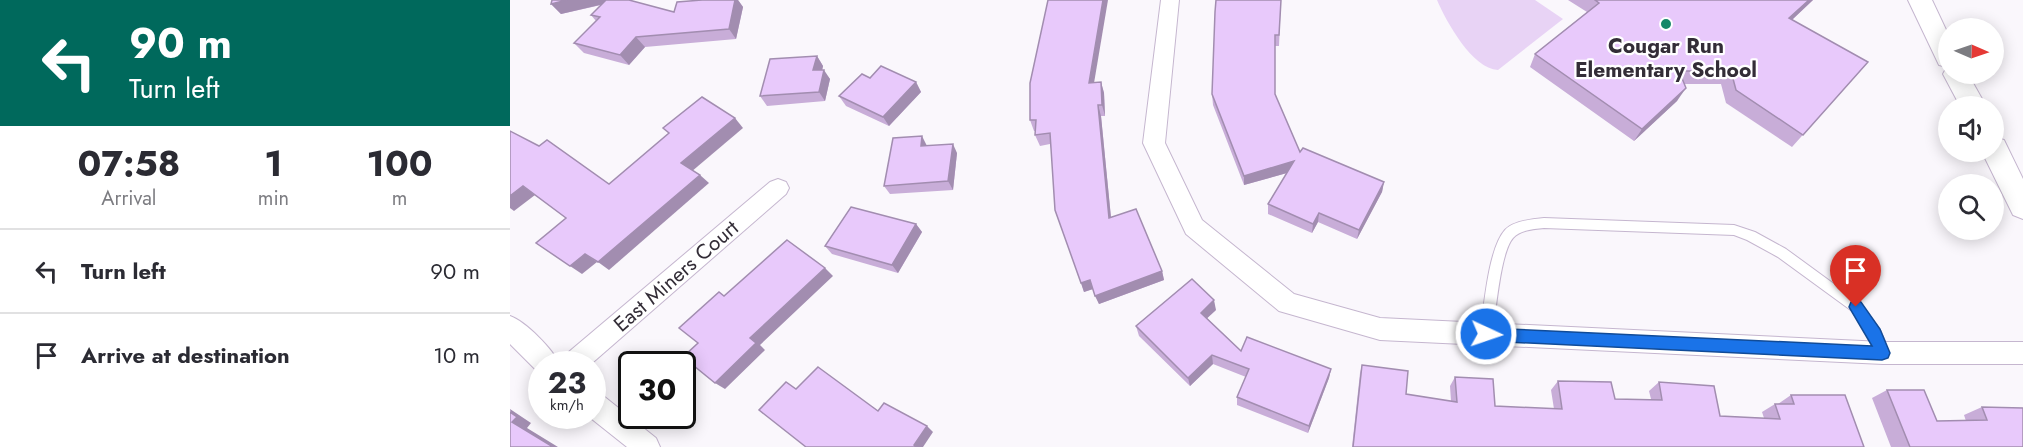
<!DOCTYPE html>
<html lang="en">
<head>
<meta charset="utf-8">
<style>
  body { margin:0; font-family:Jost,sans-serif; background:#f2f2f3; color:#2b2b33; height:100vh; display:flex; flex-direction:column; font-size:22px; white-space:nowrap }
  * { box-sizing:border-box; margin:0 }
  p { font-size:20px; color:#7c7c81 }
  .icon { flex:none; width:33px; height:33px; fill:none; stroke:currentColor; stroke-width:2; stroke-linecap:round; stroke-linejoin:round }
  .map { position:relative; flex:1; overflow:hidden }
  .panel { display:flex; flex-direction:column; background:#fff; width:510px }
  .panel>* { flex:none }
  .guide { background:#00695c; color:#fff; overflow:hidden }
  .needle { width:39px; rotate:92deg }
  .tools { position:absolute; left:1428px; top:18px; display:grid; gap:12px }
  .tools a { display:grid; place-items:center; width:66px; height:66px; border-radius:50%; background:#fff; box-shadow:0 3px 15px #0003; font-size:30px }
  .speed { position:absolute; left:18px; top:351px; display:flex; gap:12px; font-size:30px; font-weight:700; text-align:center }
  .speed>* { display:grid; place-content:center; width:78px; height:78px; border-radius:50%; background:#fff; box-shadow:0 3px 15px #0003; line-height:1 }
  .speed small { font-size:15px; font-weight:400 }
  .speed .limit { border:3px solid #111; border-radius:9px; background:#fff; color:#111 }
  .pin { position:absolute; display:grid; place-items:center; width:51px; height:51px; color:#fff; margin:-62px -26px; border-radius:50% 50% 50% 0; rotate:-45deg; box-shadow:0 0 6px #0007 }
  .pin .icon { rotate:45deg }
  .me { position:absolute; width:66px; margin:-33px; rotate:93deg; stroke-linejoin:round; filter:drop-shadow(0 0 4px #0008) }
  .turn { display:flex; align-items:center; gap:21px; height:126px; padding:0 30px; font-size:27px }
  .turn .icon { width:78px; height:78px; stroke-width:2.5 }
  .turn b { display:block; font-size:42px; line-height:51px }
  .eta { display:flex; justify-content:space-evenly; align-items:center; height:102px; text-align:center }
  .eta b { font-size:36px; font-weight:700; line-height:42px }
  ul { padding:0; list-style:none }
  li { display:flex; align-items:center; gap:18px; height:84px; padding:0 30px; border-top:2px solid #e1e1e2 }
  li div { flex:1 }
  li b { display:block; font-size:22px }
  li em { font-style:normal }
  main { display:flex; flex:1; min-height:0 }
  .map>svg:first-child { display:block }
  .green { fill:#e8d3f5 }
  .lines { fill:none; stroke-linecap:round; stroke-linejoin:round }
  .service-casing { stroke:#c5b6cf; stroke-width:2 }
  .minor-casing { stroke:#c5b6cf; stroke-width:2 }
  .tertiary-casing { stroke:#c5b6cf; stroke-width:2 }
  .service { fill:#fff; fill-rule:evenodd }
  .minor { fill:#fff; fill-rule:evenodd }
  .tertiary { fill:#fff; fill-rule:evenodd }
  .wall { fill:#c8add8 }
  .shaded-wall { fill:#a28db0 }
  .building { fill:#e8c9fb; stroke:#a28db0; stroke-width:1.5 }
  .route { fill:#1a73e8; stroke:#114b97; stroke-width:1.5 }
  .poi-dot { fill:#158868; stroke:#fff; stroke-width:2 }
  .labels { text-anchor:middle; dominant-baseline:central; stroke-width:4.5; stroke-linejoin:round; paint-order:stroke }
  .poi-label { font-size:21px; font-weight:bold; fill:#332d37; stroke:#fff }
  .street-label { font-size:21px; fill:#332d37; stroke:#fff }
</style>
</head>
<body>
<main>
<section class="panel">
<div class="guide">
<div class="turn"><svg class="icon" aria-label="left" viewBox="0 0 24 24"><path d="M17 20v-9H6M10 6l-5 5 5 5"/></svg><div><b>90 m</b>Turn left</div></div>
</div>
<div class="eta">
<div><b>07:58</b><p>Arrival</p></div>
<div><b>1</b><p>min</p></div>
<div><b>100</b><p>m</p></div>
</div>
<ul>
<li><svg class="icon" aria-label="left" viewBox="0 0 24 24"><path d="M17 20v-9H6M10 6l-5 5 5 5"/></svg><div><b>Turn left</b></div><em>90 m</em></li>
<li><svg class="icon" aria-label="arrive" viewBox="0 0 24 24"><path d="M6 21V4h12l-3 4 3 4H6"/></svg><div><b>Arrive at destination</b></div><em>10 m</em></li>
</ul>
</section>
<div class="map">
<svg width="1513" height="447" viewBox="0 0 1513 447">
  <rect width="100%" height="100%" fill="#faf7fc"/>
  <path class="green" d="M 927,0 L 1025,0 L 1053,19 L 988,70 C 962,69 936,21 927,0 Z"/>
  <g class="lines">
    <g class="service-casing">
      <path id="service" d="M 1034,218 L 1224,225 L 1245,232 L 1276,249 L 1350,303 L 1370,330 L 1380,353 L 1378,357 L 1373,359 L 1368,357 L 1360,338 L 1342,311 L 1268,257 L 1237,240 L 1224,235 L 1034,228 C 1024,229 1010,230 1003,238 C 990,253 986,313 982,334 L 981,338 L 976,340 L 971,338 L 970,334 C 974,308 978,249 995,230 C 1003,221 1022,219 1034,218 Z"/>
    </g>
    <g class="minor-casing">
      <g id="minor">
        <polygon points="651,0 669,0 655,143 692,220 784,294 870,318 1373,342 1513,342 1513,364 1373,364 870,340 769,311 676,234 633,143"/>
        <polygon points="268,179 276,182 279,188 276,194 81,364 51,364 54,356 260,182"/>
        <path d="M 0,316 C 15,321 44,350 49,364 L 32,364 L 32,374 L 28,372 L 0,344 Z"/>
        <polygon points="82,391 91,394 146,438 150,447 117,447 78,416 82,416"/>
      </g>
    </g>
    <g class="tertiary-casing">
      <g id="tertiary">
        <polygon points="1398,0 1422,0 1438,34 1438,74 1458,74 1476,106 1450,106 1433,74 1437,67 1429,65"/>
        <polygon points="1484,137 1494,140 1513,179 1513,219 1503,215 1472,152 1484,152"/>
      </g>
    </g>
    <use href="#service" class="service"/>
    <use href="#minor" class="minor"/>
    <use href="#tertiary" class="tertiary"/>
  </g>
  <g class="wall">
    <polygon points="42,0 119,0 164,12 167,2 192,0 228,0 233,7 226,39 135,47 119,65 74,53 64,43 86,21 81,15 91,5 51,14 41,4"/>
    <polygon points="771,0 769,46 765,46 765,94 790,152 874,182 872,192 847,239 808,222 802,233 758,214 758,204 777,173 734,185 703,105 702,94"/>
    <polygon points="1058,0 1303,0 1282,20 1358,62 1282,147 1216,103 1211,84 1174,84 1167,101 1124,141 1020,67 1025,54 1077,12"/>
    <polygon points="307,56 313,66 312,70 320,79 315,101 257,106 250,96"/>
    <polygon points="360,78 406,82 411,92 379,126 336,106 329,96"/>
    <polygon points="591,82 594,93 595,116 591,116 601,218 652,271 654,280 589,304 583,289 574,292 571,283 540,144 530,146 525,135 526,131 524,131 520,120 584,83"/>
    <polygon points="417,146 447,153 443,190 380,194 374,186"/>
    <polygon points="406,224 412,232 388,273 322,254 315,246"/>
    <polygon points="706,310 697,318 731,351 821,369 819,378 798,433 727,405 727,397 736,377 703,364 680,386 629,336 626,326"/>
    <polygon points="852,365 896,394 941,401 940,386 945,377 985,406 1044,409 1041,390 1048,381 1105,399 1141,399 1139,391 1149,382 1210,416 1254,418 1252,412 1265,404 1268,404 1281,395 1354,447 842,447 850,373"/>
    <polygon points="1377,390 1427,421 1456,421 1454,415 1472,407 1513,447 1381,447 1362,398"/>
  </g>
  <g class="shaded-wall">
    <polygon points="57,0 111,0 51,14 41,4"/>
    <polygon points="225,0 228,0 233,7 226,39 219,29"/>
    <polygon points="593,0 598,0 582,95 579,83"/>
    <polygon points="1299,0 1303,0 1269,32 1279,18"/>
    <polygon points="126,37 135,47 119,65 110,55"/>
    <polygon points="307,56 313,66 310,80 303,70"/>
    <polygon points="314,70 320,79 315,101 309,92"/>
    <polygon points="406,82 411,92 379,126 373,117"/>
    <polygon points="591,82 594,93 595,116 592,105"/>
    <polygon points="1176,88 1167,101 1124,141 1132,129"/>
    <polygon points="588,105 591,116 602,228 599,218"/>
    <polygon points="225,118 233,128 181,172 171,163"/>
    <polygon points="412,136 417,146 411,146"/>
    <polygon points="443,144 447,153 443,190 438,181"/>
    <polygon points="784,161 784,171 734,185 734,176"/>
    <polygon points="190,175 199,183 99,270 88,262"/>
    <polygon points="874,182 872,192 847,239 849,230"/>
    <polygon points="13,186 25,195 4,211 0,208 0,196"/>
    <polygon points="809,213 808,222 802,233 803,224"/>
    <polygon points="406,224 412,232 388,273 382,265"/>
    <polygon points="75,254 87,262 72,274 60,266"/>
    <polygon points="315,268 323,276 250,345 255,350 215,389 205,383 240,338"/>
    <polygon points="652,271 654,280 589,304 585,296"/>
    <polygon points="580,280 583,289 574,292 571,283"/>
    <polygon points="704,300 706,310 693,322 691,313"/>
    <polygon points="702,355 703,364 680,386 678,378"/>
    <polygon points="821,369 819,378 798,433 799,426"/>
    <polygon points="0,409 21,423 17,428 48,447 43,447 2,422"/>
    <polygon points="417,426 423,432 413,447 407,447 404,445"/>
  </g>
  <g class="building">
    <polygon points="42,0 57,0 41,4"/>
    <polygon points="96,0 119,0 164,12 167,2 192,0 225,0 219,29 126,37 110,55 64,43 90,17 81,15"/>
    <polygon points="538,0 593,0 579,83 591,82 592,105 588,105 599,218 626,209 652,271 585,296 580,280 571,283 545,210 540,133 525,135 526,120 520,120 520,83"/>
    <polygon points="706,0 771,0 769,35 765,35 765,94 790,152 793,148 874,182 849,230 809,213 803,224 758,204 784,161 734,176 702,94 705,12"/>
    <polygon points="1085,0 1299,0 1279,18 1358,62 1293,135 1226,90 1221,71 1169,71 1176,88 1132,129 1025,54 1089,3"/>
    <polygon points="307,56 303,70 314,70 309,92 250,96 260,59"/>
    <polygon points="371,66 406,82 373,117 329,96 352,74 360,78"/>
    <polygon points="192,97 225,118 171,163 190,175 88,262 75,254 60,266 26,243 56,218 13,186 0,196 0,131 29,146 37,140 99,184 159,133 153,128"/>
    <polygon points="412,136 411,146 443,144 438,181 374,186 383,138"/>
    <polygon points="341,207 406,224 382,265 315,246"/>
    <polygon points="277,240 315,268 240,338 246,343 205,383 173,357 188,343 169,328 209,292 214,296"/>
    <polygon points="682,279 704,300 691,313 731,351 737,337 821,369 799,426 727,397 739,369 702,355 678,378 626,326"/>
    <polygon points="852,365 898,371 896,394 947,402 945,377 983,379 985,406 1052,409 1048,381 1101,382 1105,399 1152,400 1149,382 1204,386 1210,416 1270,419 1265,404 1284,404 1281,395 1335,395 1354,447 843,447"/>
    <polygon points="308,367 368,411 374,403 417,426 404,445 407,447 296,447 249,410 276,382 286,389"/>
    <polygon points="1377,390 1414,390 1427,421 1477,420 1472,407 1513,408 1513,447 1400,447"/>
    <polygon points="0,412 7,417 2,422 43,447 0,447"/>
  </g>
  <polygon class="route" points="1346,300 1351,302 1370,329 1380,353 1378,358 1372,360 976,341 971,339 969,334 971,330 976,328 1362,346 1339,307 1341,302"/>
  <circle class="poi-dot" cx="1156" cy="24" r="6"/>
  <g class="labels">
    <g class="poi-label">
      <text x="1156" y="46">Cougar Run<tspan x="1156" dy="24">Elementary School</tspan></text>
    </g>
    <g class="street-label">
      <text transform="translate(166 276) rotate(-41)">East Miners Court</text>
    </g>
  </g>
</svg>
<div class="tools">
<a><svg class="needle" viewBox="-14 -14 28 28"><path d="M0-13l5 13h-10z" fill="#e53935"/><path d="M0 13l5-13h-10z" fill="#7c7c81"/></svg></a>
<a><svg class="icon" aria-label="sound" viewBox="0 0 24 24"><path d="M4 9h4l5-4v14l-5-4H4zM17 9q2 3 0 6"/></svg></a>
<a><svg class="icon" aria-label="search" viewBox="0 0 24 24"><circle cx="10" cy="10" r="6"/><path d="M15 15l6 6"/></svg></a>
</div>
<div class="speed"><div>23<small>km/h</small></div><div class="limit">30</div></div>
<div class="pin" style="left:1346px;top:307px;background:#d93025"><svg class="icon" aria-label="arrive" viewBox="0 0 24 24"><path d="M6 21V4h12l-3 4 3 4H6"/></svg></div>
<svg class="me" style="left:976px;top:334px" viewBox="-20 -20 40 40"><circle r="17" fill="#1a73e8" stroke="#fff" stroke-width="3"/><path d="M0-11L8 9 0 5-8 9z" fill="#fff"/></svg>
</div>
</main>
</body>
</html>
